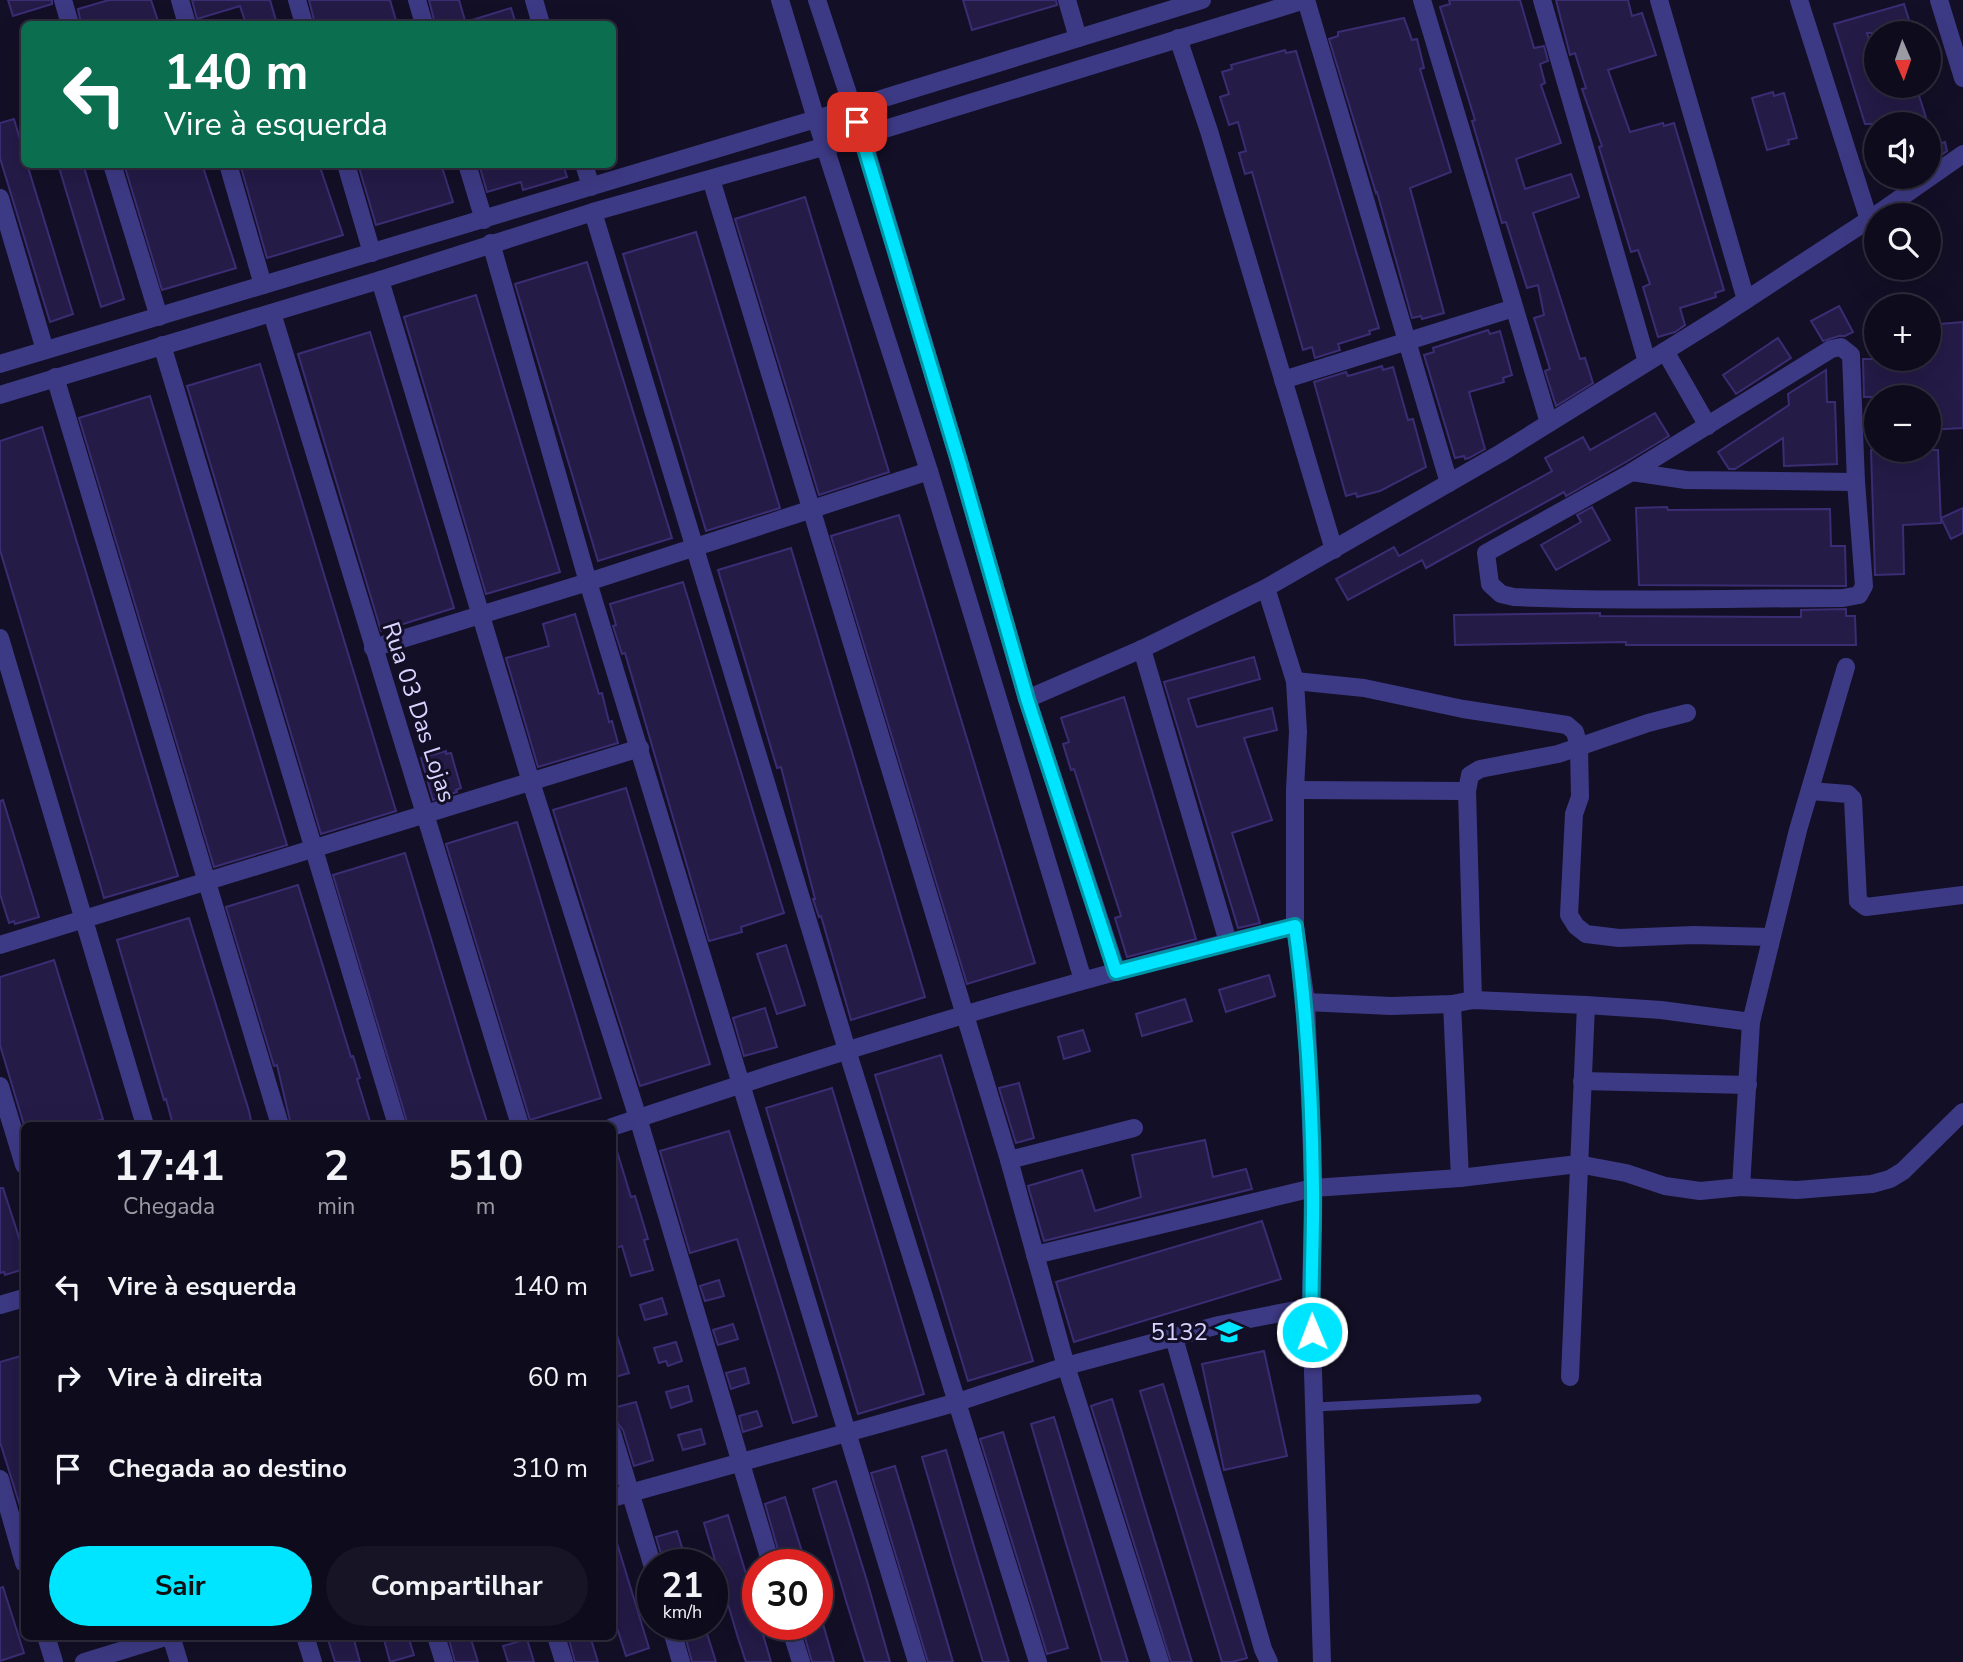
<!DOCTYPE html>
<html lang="pt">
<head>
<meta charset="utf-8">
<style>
  body { margin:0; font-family:"Nunito Sans",sans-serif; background:#171425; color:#f1f3f6; height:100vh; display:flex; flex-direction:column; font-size:26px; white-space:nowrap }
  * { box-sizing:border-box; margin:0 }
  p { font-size:23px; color:#9b9ba3 }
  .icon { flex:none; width:38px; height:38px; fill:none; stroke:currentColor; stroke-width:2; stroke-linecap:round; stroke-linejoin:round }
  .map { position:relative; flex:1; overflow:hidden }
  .sheet { position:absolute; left:21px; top:1122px; width:595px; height:518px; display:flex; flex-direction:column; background:#0e0b1c; border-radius:10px; box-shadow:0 7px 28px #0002,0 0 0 2px #2e2b3b }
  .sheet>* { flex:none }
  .guide { position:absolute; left:21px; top:21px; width:595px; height:147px; border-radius:10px; box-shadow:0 7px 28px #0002,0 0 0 2px #2e2b3b; background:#0b6e4f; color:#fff; overflow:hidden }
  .needle { width:46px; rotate:178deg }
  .fabs { position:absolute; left:1864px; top:21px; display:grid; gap:14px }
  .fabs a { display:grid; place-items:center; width:77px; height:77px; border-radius:50%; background:#0e0b1c; box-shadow:0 7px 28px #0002,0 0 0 2px #2e2b3b; font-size:35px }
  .speed { position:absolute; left:637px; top:1549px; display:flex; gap:14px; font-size:35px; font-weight:700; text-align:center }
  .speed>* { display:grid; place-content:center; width:91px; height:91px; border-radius:50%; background:#0e0b1c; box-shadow:0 7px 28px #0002,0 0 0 2px #2e2b3b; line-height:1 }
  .speed small { font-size:18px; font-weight:400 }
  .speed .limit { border:10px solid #d22; background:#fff; color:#111 }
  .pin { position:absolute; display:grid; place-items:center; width:60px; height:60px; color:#fff; margin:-30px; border-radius:14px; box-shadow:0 4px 10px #0006 }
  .me { position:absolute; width:77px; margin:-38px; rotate:359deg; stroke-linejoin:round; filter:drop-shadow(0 0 5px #0008) }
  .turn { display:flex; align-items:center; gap:24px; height:147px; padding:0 28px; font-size:32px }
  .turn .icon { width:91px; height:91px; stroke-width:2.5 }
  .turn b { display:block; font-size:49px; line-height:60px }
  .eta { display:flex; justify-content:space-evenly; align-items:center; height:119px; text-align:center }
  .eta b { font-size:42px; font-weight:700; line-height:49px }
  .action { display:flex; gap:14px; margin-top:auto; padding:14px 28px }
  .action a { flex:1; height:80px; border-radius:42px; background:#00e5ff; color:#111; font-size:28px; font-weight:700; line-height:80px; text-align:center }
  .action a+a { background:#171425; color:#f1f3f6 }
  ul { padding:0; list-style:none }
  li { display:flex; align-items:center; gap:21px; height:91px; padding:0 28px }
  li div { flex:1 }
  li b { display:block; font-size:26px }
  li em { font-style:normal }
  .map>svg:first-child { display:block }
  .building { fill:#241b47; stroke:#3b2d73; stroke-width:2 }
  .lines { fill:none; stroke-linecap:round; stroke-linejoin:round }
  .service { stroke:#3d3a85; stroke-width:9 }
  .minor { stroke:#3d3a85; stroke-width:18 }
  .tertiary { stroke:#3d3a85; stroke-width:18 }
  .route-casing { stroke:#0095a6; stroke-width:18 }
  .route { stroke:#00e5ff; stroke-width:12 }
  .labels { text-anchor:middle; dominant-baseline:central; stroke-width:6; stroke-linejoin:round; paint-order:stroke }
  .street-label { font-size:24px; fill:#d9d4ff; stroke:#130f26 }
  .poi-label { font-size:24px; fill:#d9d4ff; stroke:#130f26; text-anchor:end }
</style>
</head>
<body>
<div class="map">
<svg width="1963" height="1662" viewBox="0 0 1963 1662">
  <rect width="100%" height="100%" fill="#130f26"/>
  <g class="building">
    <polygon points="8,0 52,0 52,4 13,16"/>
    <polygon points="109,0 151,0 159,24 81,24 78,9"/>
    <polygon points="192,0 270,0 277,24 246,24 240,6 197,19"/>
    <polygon points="309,0 390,0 397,24 315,24"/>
    <polygon points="429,0 459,0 466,24 435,24"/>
    <polygon points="963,0 1056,0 1057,5 972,30"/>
    <polygon points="1449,0 1520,0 1534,48 1544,46 1548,61 1540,64 1545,83 1541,85 1561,143 1516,159 1525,189 1571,174 1579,197 1533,213 1580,359 1585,358 1593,383 1556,406 1545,371 1550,369 1534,318 1544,315 1538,285 1527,288 1506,222 1502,223 1472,121 1475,120 1440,7 1450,4"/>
    <polygon points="1556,0 1628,0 1632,16 1642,13 1656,55 1608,70 1630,132 1663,123 1664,126 1674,123 1724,290 1715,293 1716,297 1680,308 1685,325 1675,332 1658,337 1643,287 1650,284 1638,250 1631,252 1599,147 1602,146 1582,89 1586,88 1575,53 1570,55"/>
    <polygon points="1904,4 1913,33 1867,33 1876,62 1876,86 1916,86 1928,124 1865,124 1834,24"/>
    <polygon points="511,8 516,24 470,24 469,21"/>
    <polygon points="1404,18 1412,40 1417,39 1424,68 1420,69 1451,172 1410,188 1444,313 1422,319 1421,316 1412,318 1377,192 1376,193 1329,39 1338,36 1338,32"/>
    <polygon points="1285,50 1286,53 1296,51 1379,328 1369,331 1370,334 1338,344 1340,350 1315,358 1312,347 1303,350 1252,172 1245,174 1239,153 1246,151 1238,122 1229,125 1220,97 1229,94 1222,72 1232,69 1231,65"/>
    <polygon points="1773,92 1774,96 1784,93 1797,138 1788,140 1789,144 1767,150 1752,98"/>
    <polygon points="14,119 24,153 24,164 27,164 73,314 50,322 0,158 0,123"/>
    <polygon points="1945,142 1947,151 1928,164 1928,147"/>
    <polygon points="58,164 83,164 124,299 101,307"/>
    <polygon points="124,164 202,164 236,268 162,290"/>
    <polygon points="240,164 319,164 343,235 267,258"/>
    <polygon points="358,164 441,164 453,202 376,225"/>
    <polygon points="479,164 563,164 567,177 523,190 521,182 487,192"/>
    <polygon points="805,197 889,472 819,495 735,219"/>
    <polygon points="696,232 780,508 706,531 623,254"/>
    <polygon points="587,262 672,538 598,561 515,284"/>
    <polygon points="476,295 560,572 486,594 404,317"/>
    <polygon points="1839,306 1853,332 1845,336 1839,336 1823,341 1811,321"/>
    <polygon points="1963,322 1963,428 1928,430 1928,397 1864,397 1863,359 1928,359 1928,325"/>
    <polygon points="1488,330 1490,334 1500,331 1512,375 1503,378 1504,382 1469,392 1485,449 1469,458 1465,459 1464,456 1455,458 1424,355 1434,352 1433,348"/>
    <polygon points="370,332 454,608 381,631 298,354"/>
    <polygon points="1778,338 1791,358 1736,394 1723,375"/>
    <polygon points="260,364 396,811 321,834 187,386"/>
    <polygon points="1382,366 1383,370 1393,367 1408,420 1413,419 1426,467 1380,491 1357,497 1356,493 1346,496 1314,382 1346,372 1348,376"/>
    <polygon points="1826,370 1827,402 1835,402 1837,464 1784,466 1783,438 1735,469 1729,469 1718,452 1789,405 1788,394"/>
    <polygon points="150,396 287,845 214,867 79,418"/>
    <polygon points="1655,413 1669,436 1626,462 1566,496 1564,492 1426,568 1422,560 1348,600 1336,579 1394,547 1399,556 1552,471 1545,458 1583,437 1590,450"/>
    <polygon points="42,427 178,876 104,898 0,550 0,441"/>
    <polygon points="1871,450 1938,450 1941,523 1903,525 1904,574 1875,575"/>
    <polygon points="1592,507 1610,540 1556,570 1541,545 1581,522 1577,515"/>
    <polygon points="1667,507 1668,510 1830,509 1831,546 1845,546 1846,586 1639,585 1636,508"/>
    <polygon points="1963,508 1963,533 1951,539 1941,518"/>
    <polygon points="899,515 1035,963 967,984 831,536"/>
    <polygon points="791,548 925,997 851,1020 821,916 819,917 813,899 815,899 781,767 777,768 718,570"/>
    <polygon points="683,582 784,913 741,927 742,932 709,941 625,653 622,654 613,626 616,625 610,604"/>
    <polygon points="1846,609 1846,616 1855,616 1856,645 1626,645 1626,642 1455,645 1454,615 1600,613 1600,616 1801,617 1801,610"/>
    <polygon points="575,614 599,694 602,693 609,722 612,721 618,743 538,767 506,658 549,646 543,624"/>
    <polygon points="1254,657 1260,679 1188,699 1197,727 1272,708 1277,730 1244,738 1272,820 1232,833 1260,923 1238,928 1164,682"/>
    <polygon points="1124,697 1196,939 1127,957 1115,918 1121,916 1074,769 1071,770 1063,744 1069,742 1061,718"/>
    <polygon points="446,751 446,754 451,753 461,788 456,790 457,792 433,800 421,758"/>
    <polygon points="626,788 710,1064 640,1086 553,810"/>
    <polygon points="3,800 39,917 15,924 14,921 9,923 0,894 0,801"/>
    <polygon points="517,822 601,1098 530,1120 446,844"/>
    <polygon points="405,853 471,1071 488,1125 408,1125 333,875"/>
    <polygon points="298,885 351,1057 353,1056 360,1078 357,1079 371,1125 291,1125 277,1065 274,1066 226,907"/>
    <polygon points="189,918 249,1111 252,1125 173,1125 166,1099 164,1100 117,940"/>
    <polygon points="786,945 805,1005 777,1014 757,954"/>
    <polygon points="54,960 103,1119 84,1125 24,1125 0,1045 0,977"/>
    <polygon points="1269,975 1275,996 1226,1012 1219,990"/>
    <polygon points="1185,999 1192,1021 1142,1036 1136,1014"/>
    <polygon points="765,1008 777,1047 744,1056 733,1018"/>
    <polygon points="1083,1030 1090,1051 1064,1059 1058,1037"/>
    <polygon points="941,1055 1033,1361 968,1381 875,1075"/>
    <polygon points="1019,1083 1034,1138 1016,1143 999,1088"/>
    <polygon points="832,1088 924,1394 858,1414 766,1108"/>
    <polygon points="729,1131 817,1416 793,1423 737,1239 690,1253 660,1151"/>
    <polygon points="1205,1140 1213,1177 1246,1169 1252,1189 1044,1241 1028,1186 1082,1170 1095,1211 1141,1197 1132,1155"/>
    <polygon points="616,1148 631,1197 635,1196 648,1239 644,1240 653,1270 631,1276 622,1246 612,1249 612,1149"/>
    <polygon points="0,1188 3,1188 24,1253 24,1269 5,1275 4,1272 0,1273"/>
    <polygon points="1262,1221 1281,1279 1074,1342 1056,1282"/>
    <polygon points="719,1280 724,1296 705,1301 700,1286"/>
    <polygon points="662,1298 667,1314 645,1320 640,1305"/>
    <polygon points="733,1324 738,1339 718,1345 713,1330"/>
    <polygon points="616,1332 629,1373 612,1378 612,1333"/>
    <polygon points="676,1342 682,1361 668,1366 666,1361 659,1363 654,1348"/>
    <polygon points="1264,1351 1287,1456 1224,1470 1202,1364"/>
    <polygon points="24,1355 24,1505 20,1506 0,1442 0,1362"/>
    <polygon points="745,1368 749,1383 731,1389 726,1373"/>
    <polygon points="1163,1384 1247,1658 1232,1662 1222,1662 1140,1391"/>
    <polygon points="688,1386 692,1401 671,1408 666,1392"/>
    <polygon points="1112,1399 1142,1499 1192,1662 1171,1662 1091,1406"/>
    <polygon points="636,1402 653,1460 634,1466 623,1430 618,1424 613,1408"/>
    <polygon points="757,1411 762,1426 743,1432 739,1416"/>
    <polygon points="1054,1417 1084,1517 1128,1662 1102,1662 1065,1540 1031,1424"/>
    <polygon points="701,1429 705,1444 683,1450 678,1435"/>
    <polygon points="1003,1432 1068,1648 1047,1654 980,1439"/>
    <polygon points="946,1450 975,1550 1009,1662 983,1662 956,1573 922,1457"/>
    <polygon points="895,1466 925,1566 953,1662 928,1662 871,1473"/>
    <polygon points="836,1481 867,1581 890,1662 865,1662 847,1604 813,1489"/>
    <polygon points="785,1497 798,1539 806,1564 782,1564 765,1504"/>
    <polygon points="728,1515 758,1613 758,1624 760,1624 771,1662 746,1662 738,1638 704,1523"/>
    <polygon points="677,1531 687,1564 664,1564 656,1537"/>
    <polygon points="612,1540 616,1540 649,1648 626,1656 612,1612"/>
    <polygon points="3,1587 24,1653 0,1661 0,1588"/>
    <polygon points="682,1624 704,1624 716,1662 692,1662"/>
    <polygon points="801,1624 823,1624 834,1662 812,1662"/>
    <polygon points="327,1636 353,1636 360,1662 335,1662"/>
    <polygon points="383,1636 408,1636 414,1655 390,1662"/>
    <polygon points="448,1636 470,1636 478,1662 455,1662"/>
    <polygon points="568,1636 590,1636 598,1662 575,1662"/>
    <polygon points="527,1639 534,1662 508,1662 503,1646"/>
  </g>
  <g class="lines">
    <polyline class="service" points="1315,1407 1477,1399"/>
    <g class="minor">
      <polyline points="63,0 70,24"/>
      <polyline points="180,0 187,24"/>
      <polyline points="297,0 304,24"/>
      <polyline points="417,0 424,24"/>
      <polyline points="534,0 541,24"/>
      <polyline points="1067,0 1078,38"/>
      <polyline points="1306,0 1449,483"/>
      <polyline points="1422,0 1549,423"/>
      <polyline points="1542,0 1647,362"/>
      <polyline points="1659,0 1746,300"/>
      <polyline points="1799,0 1869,220"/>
      <polyline points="1939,0 1963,78"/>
      <polyline points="1178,38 1209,131 1334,550"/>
      <polyline points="112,164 159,317"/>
      <polyline points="228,164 263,285"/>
      <polyline points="346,164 372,253"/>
      <polyline points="467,164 484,220"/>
      <polyline points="584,164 591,187"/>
      <polyline points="711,179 1009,1160 1066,1366 1160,1662"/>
      <polyline points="0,198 45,350"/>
      <polyline points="593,212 847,1050 1038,1662"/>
      <polyline points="1876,215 1963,154"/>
      <polyline points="491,243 588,582 917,1662"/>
      <polyline points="380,280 531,782 638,1118 771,1564"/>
      <polyline points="272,313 520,1125"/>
      <polyline points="162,345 397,1125"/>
      <path d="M 1841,347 L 1851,355 L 1856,482 L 1864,586 L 1859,595 L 1843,598 C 1734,598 1624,602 1514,597 L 1501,594 L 1490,584 L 1486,553 L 1632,472 L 1831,349 Z"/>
      <polyline points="1665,351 1708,426"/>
      <polyline points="55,377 280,1125"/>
      <polyline points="1283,380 1514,308"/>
      <polyline points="1632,472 1686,480 1856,482"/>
      <polyline points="0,638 145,1125"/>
      <polyline points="373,648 588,582 929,471"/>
      <polyline points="1142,649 1228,942"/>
      <polyline points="1295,681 1364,688 1463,709 1567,725 1575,732 1579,747 1580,797 1574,814 1569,915 1576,926 1586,934 1619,938 1694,935 1770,937"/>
      <polyline points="1027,699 1142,649 1266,588"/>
      <polyline points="1295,790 1467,791"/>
      <polyline points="1810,791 1848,794 1853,799 1858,901 1866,907 1963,895"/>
      <polyline points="0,945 640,748"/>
      <polyline points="1473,1000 1467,791 1470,775 1480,769 1558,754 1648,723 1687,713"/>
      <polyline points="1306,1002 1391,1006 1452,1004 1473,1000 1586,1005 1661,1010 1751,1022 1798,830 1846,667"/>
      <polyline points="1452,1004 1460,1178"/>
      <polyline points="1582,1081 1748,1085"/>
      <polyline points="0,1086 24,1165"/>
      <path d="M 612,1127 C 838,1051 1064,981 1295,926"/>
      <polyline points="1009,1160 1134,1128"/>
      <polyline points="1741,1187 1751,1022"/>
      <polyline points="1035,1255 1313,1188 1460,1178 1578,1164 1626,1173 1665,1186 1700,1191 1741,1187 1797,1190 1872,1184 1890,1179 1903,1171 1963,1112"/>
      <polyline points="0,1305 24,1298"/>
      <polyline points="1174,1338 1263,1649 1269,1662"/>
      <polyline points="1570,1377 1586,1005"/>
      <polyline points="612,1433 653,1567"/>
      <polyline points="0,1479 24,1563"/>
      <polyline points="612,1498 958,1402 1066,1366 1219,1325 1311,1307"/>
      <polyline points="670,1624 681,1662"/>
      <polyline points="789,1624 801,1662"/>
      <polyline points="46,1636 54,1662"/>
      <polyline points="171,1636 179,1662"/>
      <polyline points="305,1636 313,1662"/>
      <polyline points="436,1636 444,1662"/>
      <polyline points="556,1636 564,1662"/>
      <polyline points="84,1662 169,1636"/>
      <polyline points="1322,1662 1311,1307 1313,1188 1311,1123 1306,1002 1295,926 1295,790 1298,732 1295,681 1266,588 1501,453 1720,317 1876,215"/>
    </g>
    <g class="tertiary">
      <polyline points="780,0 816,119 929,471 1083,980"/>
      <polyline points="817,0 862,136 959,461 1027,699 1117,972"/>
      <polyline points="0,364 816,119 1202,0"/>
      <polyline points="0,395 380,280 593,212 862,136 1305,0"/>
    </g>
  </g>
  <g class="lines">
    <g class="route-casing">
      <path id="route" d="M 857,122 L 959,461 L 1027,699 L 1116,972 L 1295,926 C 1307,1013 1312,1100 1313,1187 C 1314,1235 1310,1283 1312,1332"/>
    </g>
    <use href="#route" class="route"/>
  </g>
  <defs>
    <g id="school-bare" transform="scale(2.1)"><path d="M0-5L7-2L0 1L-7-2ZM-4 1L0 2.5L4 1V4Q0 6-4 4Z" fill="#00e5ff" stroke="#130f26" stroke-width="2.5" paint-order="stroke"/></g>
  </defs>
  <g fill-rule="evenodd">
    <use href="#school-bare" x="1229" y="1332"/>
  </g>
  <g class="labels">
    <g class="street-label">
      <text transform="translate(419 712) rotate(72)">Rua 03 Das Lojas</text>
    </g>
    <g class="poi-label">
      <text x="1208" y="1332">5132</text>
    </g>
  </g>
</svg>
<div class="fabs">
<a><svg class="needle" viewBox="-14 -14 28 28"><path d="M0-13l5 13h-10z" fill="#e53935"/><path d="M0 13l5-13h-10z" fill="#9b9ba3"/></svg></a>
<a><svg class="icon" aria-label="sound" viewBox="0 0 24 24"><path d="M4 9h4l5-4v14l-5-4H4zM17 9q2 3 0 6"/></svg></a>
<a><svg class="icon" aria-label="search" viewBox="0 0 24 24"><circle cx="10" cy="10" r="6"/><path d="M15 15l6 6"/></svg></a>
<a>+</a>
<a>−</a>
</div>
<div class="speed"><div>21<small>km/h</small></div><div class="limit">30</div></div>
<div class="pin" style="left:857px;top:122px;background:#d93025"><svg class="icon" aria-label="arrive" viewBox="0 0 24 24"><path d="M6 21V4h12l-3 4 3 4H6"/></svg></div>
<svg class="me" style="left:1312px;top:1332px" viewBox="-20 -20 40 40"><circle r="17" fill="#00e5ff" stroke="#fff" stroke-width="3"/><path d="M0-11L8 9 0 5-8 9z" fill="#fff"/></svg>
<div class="guide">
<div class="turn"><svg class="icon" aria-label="left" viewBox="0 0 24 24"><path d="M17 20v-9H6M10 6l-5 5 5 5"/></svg><div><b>140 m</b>Vire à esquerda</div></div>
</div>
<section class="sheet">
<div class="eta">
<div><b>17:41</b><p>Chegada</p></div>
<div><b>2</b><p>min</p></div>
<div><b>510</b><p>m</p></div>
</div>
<ul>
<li><svg class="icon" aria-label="left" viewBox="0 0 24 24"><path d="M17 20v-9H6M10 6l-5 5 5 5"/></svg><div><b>Vire à esquerda</b></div><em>140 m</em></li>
<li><svg class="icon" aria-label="right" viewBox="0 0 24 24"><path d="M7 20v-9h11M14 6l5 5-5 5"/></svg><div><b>Vire à direita</b></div><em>60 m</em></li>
<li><svg class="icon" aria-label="arrive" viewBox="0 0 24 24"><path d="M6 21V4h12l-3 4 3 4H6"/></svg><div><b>Chegada ao destino</b></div><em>310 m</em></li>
</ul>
<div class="action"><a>Sair</a><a>Compartilhar</a></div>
</section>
</div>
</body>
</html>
